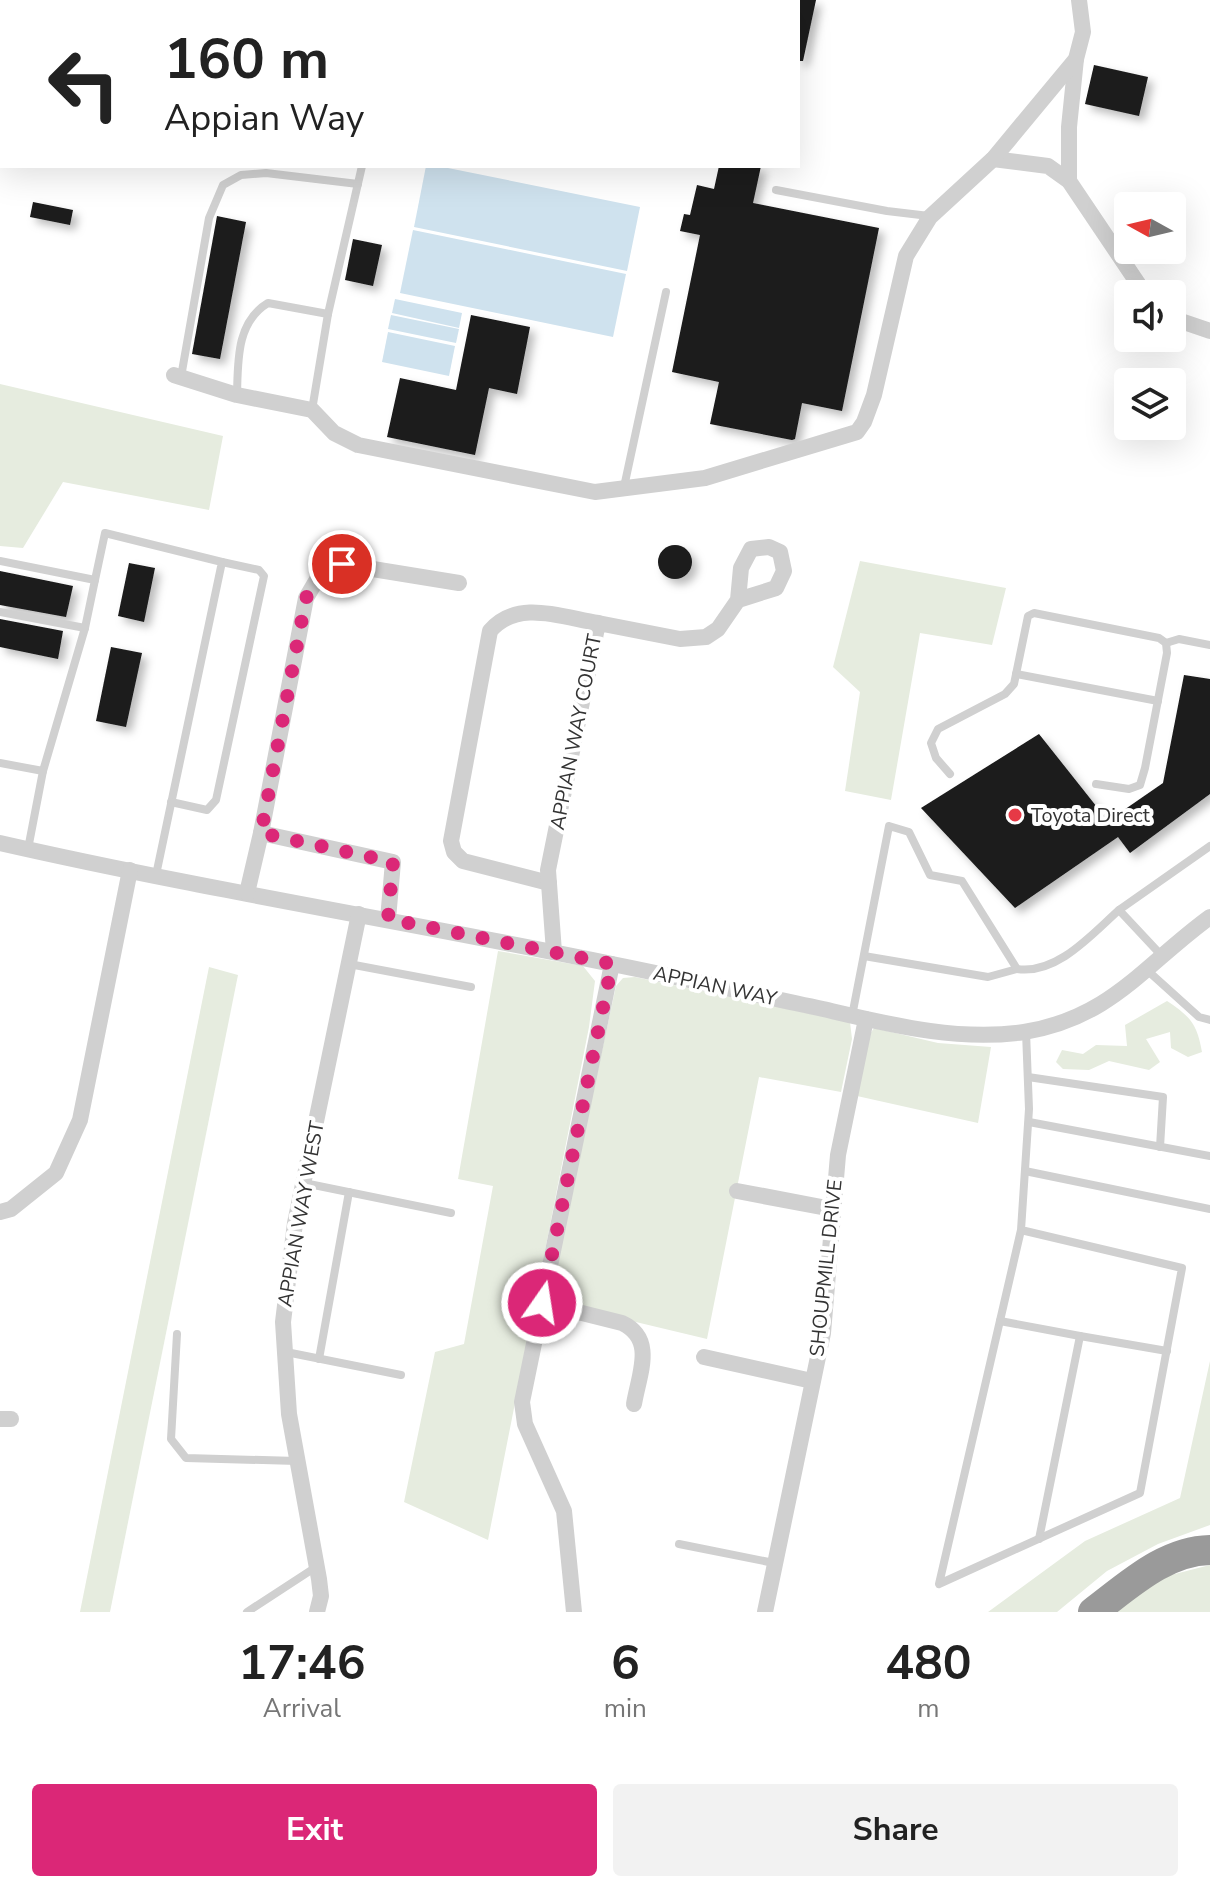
<!DOCTYPE html>
<html lang="en">
<head>
<meta charset="utf-8">
<style>
  body { margin:0; font-family:"Nunito Sans",sans-serif; background:#f2f2f2; color:#222; height:100vh; display:flex; flex-direction:column; font-size:30px; white-space:nowrap }
  * { box-sizing:border-box; margin:0 }
  p { font-size:26px; color:#767676 }
  .icon { flex:none; width:44px; height:44px; fill:none; stroke:currentColor; stroke-width:2; stroke-linecap:round; stroke-linejoin:round }
  .map { position:relative; height:1612px; overflow:hidden }
  .drawer { display:flex; flex-direction:column; background:#fff; flex:1 }
  .drawer>* { flex:none }
  .hud { position:absolute; left:0px; top:0px; width:800px; height:168px; box-shadow:0 8px 32px #0002; background:#fff; color:#222; overflow:hidden }
  .needle { width:52px; rotate:278deg }
  .controls { position:absolute; left:1114px; top:192px; display:grid; gap:16px }
  .controls a { display:grid; place-items:center; width:72px; height:72px; border-radius:8px; background:#fff; box-shadow:0 8px 32px #0002; font-size:40px }
  .pin { position:absolute; display:grid; place-items:center; width:68px; height:68px; color:#fff; margin:-34px; border:4px solid #fff; border-radius:50%; box-shadow:0 2px 8px #0007 }
  .me { position:absolute; width:88px; margin:-44px; rotate:13deg; stroke-linejoin:round; filter:drop-shadow(0 0 6px #0008) }
  .turn { display:flex; align-items:center; gap:28px; height:168px; padding:0 32px; font-size:36px }
  .turn .icon { width:104px; height:104px; stroke-width:2.5 }
  .turn b { display:block; font-size:56px; line-height:68px }
  .eta { display:flex; justify-content:space-evenly; align-items:center; height:136px; text-align:center }
  .eta b { font-size:48px; font-weight:700; line-height:56px }
  .primary-button { display:flex; gap:16px; margin-top:auto; padding:16px 32px }
  .primary-button a { flex:1; height:92px; border-radius:8px; background:#db2777; color:#fff; font-size:32px; font-weight:700; line-height:92px; text-align:center }
  .primary-button a+a { background:#f2f2f2; color:#222 }
  .map>svg:first-child { display:block }
  .green { fill:#e6ecdf }
  .water { fill:#cfe2ee }
  .building { fill:#1a1a1a; filter:url(#shadow) }
  .lines { fill:none; stroke-linecap:round; stroke-linejoin:round }
  .lane { stroke:#d0d0d0; stroke-width:8 }
  .street { stroke:#d0d0d0; stroke-width:16 }
  .highway { stroke:#9a9a9a; stroke-width:30 }
  .route { stroke:#db2777; stroke-width:14; stroke-dasharray:0 25.2 }
  .poi-dot { fill:#e63946; stroke:#fff; stroke-width:3 }
  .labels { text-anchor:middle; dominant-baseline:central; stroke-width:8; stroke-linejoin:round; paint-order:stroke }
  .street-label { font-size:20px; fill:#333; stroke:#fff }
  .poi-label { font-size:20px; fill:#333; stroke:#fff; text-anchor:start }
</style>
</head>
<body>
<div class="map">
<svg width="1210" height="1612" viewBox="0 0 1210 1612">
  <defs>
    <filter id="shadow"><feDropShadow dx="5.5" dy="5.5" stdDeviation="4" flood-color="#0004"/></filter>
  </defs>
  <rect width="100%" height="100%" fill="#fff"/>
  <g class="green">
    <polygon points="0,384 223,436 209,510 63,482 23,548 0,546"/>
    <polygon points="860,561 1006,588 992,645 920,633 891,800 845,791 860,692 833,667"/>
    <polygon points="498,951 583,966 595,981 589,1027 488,1540 404,1502 435,1352 464,1344 493,1186 458,1179"/>
    <polygon points="209,967 238,975 110,1612 80,1612"/>
    <polygon points="635,977 850,1022 852,1039 841,1092 759,1077 707,1339 548,1301 616,986 623,978"/>
    <path d="M 1167,1001 C 1191,1017 1197,1024 1202,1052 L 1188,1057 L 1171,1048 L 1170,1032 L 1146,1039 L 1160,1062 L 1149,1070 L 1109,1061 L 1089,1070 L 1063,1069 L 1056,1062 L 1062,1050 L 1083,1054 L 1096,1045 L 1127,1046 L 1125,1025 Z"/>
    <polygon points="874,1028 938,1043 991,1047 978,1123 857,1096 868,1037"/>
    <polygon points="1210,1361 1210,1525 1158,1544 1107,1571 1057,1612 988,1612 1085,1541 1180,1498"/>
    <polygon points="1210,1565 1210,1612 1110,1612 1167,1576"/>
  </g>
  <g class="water">
    <polygon points="426,166 438,166 640,207 627,271 414,227"/>
    <polygon points="413,230 626,274 613,337 400,293"/>
    <polygon points="395,299 462,313 459,328 392,313"/>
    <polygon points="391,315 459,329 456,343 388,329"/>
    <polygon points="388,332 455,346 449,376 382,362"/>
  </g>
  <g class="building">
    <polygon points="798,0 816,0 803,61 798,61"/>
    <polygon points="1094,65 1148,77 1139,116 1085,104"/>
    <polygon points="719,166 761,166 753,203 879,228 842,411 802,403 795,439 792,440 710,424 719,382 672,372 700,235 680,231 684,214 690,215 697,185 714,189"/>
    <polygon points="33,202 73,210 70,225 30,217"/>
    <polygon points="217,216 246,222 220,359 192,354"/>
    <polygon points="353,239 382,245 373,286 345,280"/>
    <polygon points="471,315 530,327 517,394 489,388 475,455 387,437 400,378 456,390"/>
    <circle cx="675" cy="562" r="17"/>
    <polygon points="129,563 155,568 144,622 118,616"/>
    <polygon points="0,571 73,586 66,617 0,605"/>
    <polygon points="0,619 63,631 58,659 0,647"/>
    <polygon points="111,647 142,653 126,727 96,721"/>
    <polygon points="1184,675 1210,679 1210,794 1130,853 1118,837 1015,908 921,808 1039,734 1108,821 1163,783"/>
  </g>
  <g class="lines">
    <g class="lane">
      <polyline points="249,0 249,2"/>
      <polyline points="400,2 401,0"/>
      <polyline points="720,2 720,0"/>
      <polyline points="776,190 887,211 929,216"/>
      <polyline points="181,377 209,218 223,185 241,175 266,173 358,184"/>
      <path d="M 237,395 C 238,362 236,322 268,303 L 328,314"/>
      <polyline points="312,410 328,314 362,166"/>
      <polyline points="624,487 666,292"/>
      <polyline points="0,561 95,580 85,628 43,771 28,849"/>
      <polyline points="95,580 105,533 222,562 156,875"/>
      <polyline points="0,612 85,628"/>
      <polyline points="1166,643 1179,639 1210,645"/>
      <polyline points="1016,674 1158,701"/>
      <polyline points="0,763 43,771"/>
      <polyline points="950,774 936,758 931,743 938,729 1005,694 1014,684 1028,616 1034,613 1159,638 1166,643 1167,653 1145,768 1140,785 1129,789 1096,784"/>
      <polyline points="171,802 207,810 216,800 264,576 259,570 222,562"/>
      <polyline points="1119,910 1210,846"/>
      <polyline points="864,956 988,977 1017,969"/>
      <polyline points="349,964 471,987"/>
      <polyline points="1148,971 1199,1017 1210,1020"/>
      <path d="M 852,1016 L 889,826 L 909,832 L 930,875 L 962,881 L 1017,969 C 1057,975 1092,934 1119,910 L 1162,956"/>
      <polyline points="1028,1077 1163,1097 1160,1147"/>
      <polyline points="1029,1122 1210,1156"/>
      <polyline points="1025,1171 1210,1209"/>
      <polyline points="304,1183 451,1213"/>
      <polyline points="1021,1230 1182,1268 1140,1493 939,1584 1021,1230 1029,1109 1026,1032"/>
      <polyline points="1000,1321 1080,1336"/>
      <polyline points="177,1334 171,1439 186,1458 297,1461"/>
      <polyline points="286,1352 401,1375"/>
      <polyline points="319,1359 349,1192"/>
      <polyline points="1039,1539 1080,1336 1167,1351"/>
      <polyline points="679,1544 774,1563"/>
      <polyline points="247,1612 316,1567"/>
    </g>
    <g class="street">
      <polyline points="993,159 1048,166 1069,181 1145,294"/>
      <polyline points="1069,181 1069,127 1076,59"/>
      <polyline points="1172,318 1210,331"/>
      <polyline points="174,375 237,395 312,410 334,433 358,445 595,492 705,478 857,432 864,422 874,395 906,256 930,217 993,159 1076,59 1083,32 1079,0"/>
      <polyline points="261,833 393,862 388,919"/>
      <path d="M 0,843 C 202,889 408,922 612,964 C 682,978 752,994 823,1009 C 888,1024 957,1042 1024,1032 C 1111,1018 1144,965 1210,917"/>
      <path d="M 549,883 L 463,861 L 454,852 L 451,841 L 490,631 C 517,599 561,617 598,623"/>
      <polyline points="247,893 261,833 306,598 319,576 342,564 459,583"/>
      <polyline points="554,952 548,870 598,623 680,639 706,637 718,629 738,600 741,568 751,549 769,547 780,552 784,571 776,588 738,600"/>
      <polyline points="737,1191 832,1209"/>
      <polyline points="0,1212 11,1209 56,1173 80,1120 130,870"/>
      <path d="M 542,1303 L 622,1323 C 656,1339 639,1374 634,1404"/>
      <polyline points="704,1357 812,1381"/>
      <polyline points="0,1419 11,1419"/>
      <polyline points="317,1612 321,1596 319,1579 289,1414 283,1322 295,1223 359,914"/>
      <polyline points="574,1612 564,1511 525,1424 522,1402 612,964"/>
      <polyline points="765,1612 823,1333 838,1155 866,1019"/>
    </g>
    <path class="highway" d="M 1093,1612 C 1128,1586 1164,1551 1210,1550"/>
  </g>
  <g class="lines">
    <polyline class="route" points="342,564 319,576 306,598 261,833 393,862 388,919 612,964 542,1303"/>
  </g>
  <circle class="poi-dot" cx="1015" cy="815" r="8"/>
  <g class="labels">
    <g class="street-label">
      <text transform="translate(576 732) rotate(-79)">APPIAN WAY COURT</text>
      <text transform="translate(715 986) rotate(12)">APPIAN WAY</text>
      <text transform="translate(301 1214) rotate(-80)">APPIAN WAY WEST</text>
      <text transform="translate(826 1268) rotate(-84)">SHOUPMILL DRIVE</text>
    </g>
    <g class="poi-label">
      <text x="1031" y="815">Toyota Direct</text>
    </g>
  </g>
</svg>
<div class="controls">
<a><svg class="needle" viewBox="-14 -14 28 28"><path d="M0-13l5 13h-10z" fill="#e53935"/><path d="M0 13l5-13h-10z" fill="#767676"/></svg></a>
<a><svg class="icon" aria-label="sound" viewBox="0 0 24 24"><path d="M4 9h4l5-4v14l-5-4H4zM17 9q2 3 0 6"/></svg></a>
<a><svg class="icon" aria-label="layers" viewBox="0 0 24 24"><path d="M12 4l9 5-9 5-9-5zM3 14l9 5 9-5"/></svg></a>
</div>
<div class="pin" style="left:342px;top:564px;background:#d93025"><svg class="icon" aria-label="arrive" viewBox="0 0 24 24"><path d="M6 21V4h12l-3 4 3 4H6"/></svg></div>
<svg class="me" style="left:542px;top:1303px" viewBox="-20 -20 40 40"><circle r="17" fill="#db2777" stroke="#fff" stroke-width="3"/><path d="M0-11L8 9 0 5-8 9z" fill="#fff"/></svg>
<div class="hud">
<div class="turn"><svg class="icon" aria-label="left" viewBox="0 0 24 24"><path d="M17 20v-9H6M10 6l-5 5 5 5"/></svg><div><b>160 m</b>Appian Way</div></div>
</div>
</div>
<section class="drawer">
<div class="eta">
<div><b>17:46</b><p>Arrival</p></div>
<div><b>6</b><p>min</p></div>
<div><b>480</b><p>m</p></div>
</div>
<div class="primary-button"><a>Exit</a><a>Share</a></div>
</section>
</body>
</html>
